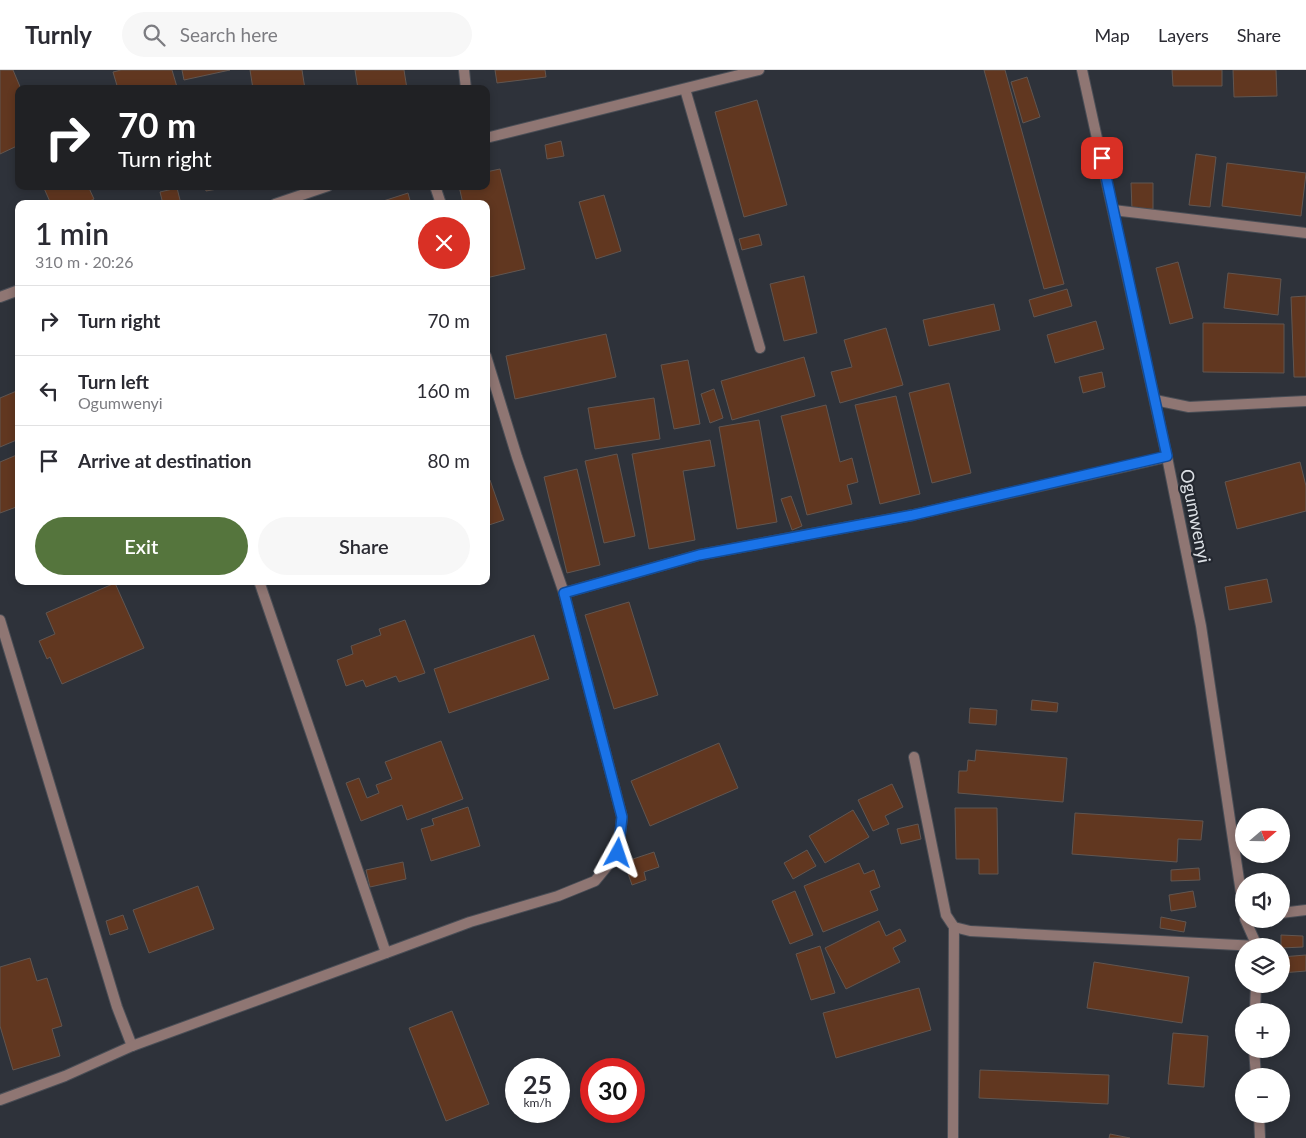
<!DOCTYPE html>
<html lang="en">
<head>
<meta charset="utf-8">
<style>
  body { margin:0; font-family:Lato,sans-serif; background:#f7f7f7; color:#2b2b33; height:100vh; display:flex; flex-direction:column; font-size:19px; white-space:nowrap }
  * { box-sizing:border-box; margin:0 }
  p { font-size:16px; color:#7c7c81 }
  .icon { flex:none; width:28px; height:28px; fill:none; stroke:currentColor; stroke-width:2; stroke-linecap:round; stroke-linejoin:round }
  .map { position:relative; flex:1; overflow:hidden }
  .details { position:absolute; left:15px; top:130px; width:475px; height:385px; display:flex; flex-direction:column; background:#fff; border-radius:10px; box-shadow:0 2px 8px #0003 }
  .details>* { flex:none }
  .top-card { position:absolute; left:15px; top:15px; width:475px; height:105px; border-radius:10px; box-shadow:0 2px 8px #0003; background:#202124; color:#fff; overflow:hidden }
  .needle { width:32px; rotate:70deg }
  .tools { position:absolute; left:1235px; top:738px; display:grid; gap:10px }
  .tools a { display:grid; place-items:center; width:55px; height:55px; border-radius:50%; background:#fff; box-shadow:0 2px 8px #0003; font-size:25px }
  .speed { position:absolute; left:505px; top:988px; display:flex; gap:10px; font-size:25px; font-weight:700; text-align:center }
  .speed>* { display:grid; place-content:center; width:65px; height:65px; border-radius:50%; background:#fff; box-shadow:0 2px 8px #0003; line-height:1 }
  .speed small { font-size:12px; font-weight:400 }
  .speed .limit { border:8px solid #d22; background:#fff; color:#111 }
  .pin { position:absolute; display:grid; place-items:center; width:42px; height:42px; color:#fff; margin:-21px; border-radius:10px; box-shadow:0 2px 8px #0006 }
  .me { position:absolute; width:55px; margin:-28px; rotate:5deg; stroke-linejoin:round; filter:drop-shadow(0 0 4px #0008) }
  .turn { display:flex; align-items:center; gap:18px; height:105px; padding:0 20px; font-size:22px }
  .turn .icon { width:65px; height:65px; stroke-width:2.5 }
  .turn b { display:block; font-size:35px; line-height:42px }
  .round { display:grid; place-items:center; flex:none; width:52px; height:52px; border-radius:26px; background:#f7f7f7 }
  .overview { display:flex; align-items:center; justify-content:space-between; height:85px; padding:0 20px }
  h1 { font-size:30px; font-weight:600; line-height:38px }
  .cta { display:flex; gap:10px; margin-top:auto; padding:10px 20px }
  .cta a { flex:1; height:58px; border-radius:30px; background:#55753d; color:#fff; font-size:20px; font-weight:600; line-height:58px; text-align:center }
  .cta a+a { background:#f7f7f7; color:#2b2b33 }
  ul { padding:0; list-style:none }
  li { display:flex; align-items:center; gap:15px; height:70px; padding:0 20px; border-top:1px solid #e1e1e2 }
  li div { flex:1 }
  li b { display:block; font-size:19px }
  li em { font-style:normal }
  header { display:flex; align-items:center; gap:30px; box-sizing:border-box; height:70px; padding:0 25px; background:#fff; border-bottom:1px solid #e1e1e2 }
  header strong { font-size:24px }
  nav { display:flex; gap:28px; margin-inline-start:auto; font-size:18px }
  .search { width:350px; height:45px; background:#f7f7f7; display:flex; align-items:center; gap:12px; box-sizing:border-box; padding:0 18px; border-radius:28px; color:#7c7c81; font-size:19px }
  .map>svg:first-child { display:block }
  .building { fill:#613720; stroke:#615651 }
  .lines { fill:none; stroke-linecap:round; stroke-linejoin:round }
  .street-casing { stroke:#4a4e56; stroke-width:12 }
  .street { stroke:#8f7673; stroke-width:10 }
  .route-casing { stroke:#114b97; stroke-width:12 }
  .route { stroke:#1a73e8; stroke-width:9 }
  .labels { text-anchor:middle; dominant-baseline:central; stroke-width:4.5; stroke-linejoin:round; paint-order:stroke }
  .street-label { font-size:18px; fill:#dde1e6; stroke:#242830 }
</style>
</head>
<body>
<header>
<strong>Turnly</strong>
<div class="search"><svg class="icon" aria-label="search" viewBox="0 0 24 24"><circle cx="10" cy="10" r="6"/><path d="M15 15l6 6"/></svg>Search here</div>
<nav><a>Map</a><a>Layers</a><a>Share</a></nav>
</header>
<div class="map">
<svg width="1306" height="1068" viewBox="0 0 1306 1068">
  <rect width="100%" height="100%" fill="#2e323a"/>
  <g class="building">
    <polygon points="0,0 13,0 21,19 19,19 19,75 0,84"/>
    <polygon points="121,0 172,0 177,17 172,19 118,19 113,2"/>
    <polygon points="182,0 230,0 184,10"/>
    <polygon points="250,0 302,0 305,19 253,19"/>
    <polygon points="355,0 404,0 407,19 358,19"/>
    <polygon points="495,0 545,0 546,7 497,13"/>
    <polygon points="984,0 1005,0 1064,214 1044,219"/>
    <polygon points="1172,0 1222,0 1222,16 1173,16"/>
    <polygon points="1233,0 1276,0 1277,26 1234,27"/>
    <polygon points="1027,7 1040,47 1023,53 1011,12"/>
    <polygon points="757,30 787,135 744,147 715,42"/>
    <polygon points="561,71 564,86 547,89 545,75"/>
    <polygon points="1196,84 1216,87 1210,137 1189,135"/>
    <polygon points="1227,93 1306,103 1301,146 1222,136"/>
    <polygon points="500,99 525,199 486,208 486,134 463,134 459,116 486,116 486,102"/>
    <polygon points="1131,113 1153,113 1153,139 1132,140"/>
    <polygon points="43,116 88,116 94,129 84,134 51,134"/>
    <polygon points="205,116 229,116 229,117 206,121"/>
    <polygon points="177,118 181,134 163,134 160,122"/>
    <polygon points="408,123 411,134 374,134"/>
    <polygon points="604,125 621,181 596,189 579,132"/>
    <polygon points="759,164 762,175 742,180 739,169"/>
    <polygon points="1178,192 1193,248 1170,254 1156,198"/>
    <polygon points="1228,203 1281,209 1278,245 1224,238"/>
    <polygon points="804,206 817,263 784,271 770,214"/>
    <polygon points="1067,219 1072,236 1034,247 1029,230"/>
    <polygon points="1306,226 1306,307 1294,307 1291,227"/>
    <polygon points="994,234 1000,260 929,276 923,250"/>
    <polygon points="1096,251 1104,279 1055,293 1047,265"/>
    <polygon points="1203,253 1284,254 1284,303 1203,302"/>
    <polygon points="886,258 903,315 840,333 831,302 852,297 844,270"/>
    <polygon points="606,264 616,307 515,329 506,286"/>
    <polygon points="804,287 815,326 732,350 721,311"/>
    <polygon points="688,290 700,354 674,359 661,295"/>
    <polygon points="1102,302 1105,317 1083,323 1079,307"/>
    <polygon points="949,313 971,403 932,413 909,323"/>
    <polygon points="714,319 723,348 710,353 701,324"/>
    <polygon points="19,320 19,369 0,377 0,328"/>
    <polygon points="896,326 920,424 880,434 855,335"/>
    <polygon points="654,328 660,369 595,379 588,338"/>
    <polygon points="826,335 840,392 852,388 858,412 847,415 852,434 807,445 781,346"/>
    <polygon points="759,350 777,452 737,459 719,357"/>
    <polygon points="710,370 715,396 683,401 695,470 649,479 632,384"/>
    <polygon points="19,384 19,436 0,443 0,392"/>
    <polygon points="617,384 635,466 604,473 585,391"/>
    <polygon points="1300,392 1306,416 1306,441 1237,459 1225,412"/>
    <polygon points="577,399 600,495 567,503 544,407"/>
    <polygon points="490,410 504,450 486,456 486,411"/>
    <polygon points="791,426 802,456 792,460 781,429"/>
    <polygon points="1267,509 1272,532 1229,540 1225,517"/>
    <polygon points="115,513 144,578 62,614 50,587 47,589 39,571 55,564 46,543"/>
    <polygon points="629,532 658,625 614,639 585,545"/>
    <polygon points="405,550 425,603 399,612 396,606 366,617 363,610 346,616 337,590 353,584 351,576 381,565 379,559"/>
    <polygon points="534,565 549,609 449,643 434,599"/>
    <polygon points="1032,630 1058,633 1057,642 1031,640"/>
    <polygon points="970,638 997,640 996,655 969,653"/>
    <polygon points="441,671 463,729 407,750 402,735 361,751 346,713 359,708 367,728 379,723 376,715 392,709 385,692"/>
    <polygon points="719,673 738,718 650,756 631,711"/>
    <polygon points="976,680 1067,688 1063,732 958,723 959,701 967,701 968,690 975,691"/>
    <polygon points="892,714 903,737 885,746 889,754 873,761 858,730"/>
    <polygon points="468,737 480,776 431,791 421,759 434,755 432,749"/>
    <polygon points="955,738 997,738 998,804 979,804 979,789 956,789"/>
    <polygon points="853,740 869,767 825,793 809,766"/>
    <polygon points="1075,743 1203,751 1201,770 1178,769 1177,792 1072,784"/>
    <polygon points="918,754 921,769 901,774 897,759"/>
    <polygon points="807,780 816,796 793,809 784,793"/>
    <polygon points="654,782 659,797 644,802 646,810 632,815 624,792"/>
    <polygon points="403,792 406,809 370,817 366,800"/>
    <polygon points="859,793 864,804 874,800 880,817 870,821 878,840 823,862 804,816"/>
    <polygon points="1199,798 1200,810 1171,811 1171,800"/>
    <polygon points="198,816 214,859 149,883 133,840"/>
    <polygon points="795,821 813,865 790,874 772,831"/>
    <polygon points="1193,821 1196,837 1171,841 1169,825"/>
    <polygon points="123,845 128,859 110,865 106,851"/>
    <polygon points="1161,847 1186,852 1184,862 1160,858"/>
    <polygon points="879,851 886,866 900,859 906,871 893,878 900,892 846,919 825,878"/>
    <polygon points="1281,865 1303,866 1303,877 1281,878"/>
    <polygon points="820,876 835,923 811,930 796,884"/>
    <polygon points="1306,885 1306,901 1282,903 1281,887"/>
    <polygon points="30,888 37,911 47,908 62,956 52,959 60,986 13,1000 0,956 0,897"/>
    <polygon points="1094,892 1189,907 1182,953 1087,938"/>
    <polygon points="919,918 931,960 836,988 823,943"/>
    <polygon points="452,941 489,1034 446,1051 409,958"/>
    <polygon points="1173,963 1208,966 1204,1017 1168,1014"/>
    <polygon points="980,1000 1109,1005 1108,1034 979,1028"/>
    <polygon points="1110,1064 1130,1068 1109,1068"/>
  </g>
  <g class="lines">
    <g class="street-casing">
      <g id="street">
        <polyline points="464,0 466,19"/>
        <polyline points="1082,0 1167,387 1201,556 1244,843"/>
        <polyline points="685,19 760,278"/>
        <polyline points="486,68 759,0"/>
        <polyline points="435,116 441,134"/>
        <polyline points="275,134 328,116"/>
        <polyline points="1113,140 1306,163"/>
        <polyline points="0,227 19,220"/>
        <polyline points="1155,330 1189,337 1306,331"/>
        <polyline points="259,511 386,883 470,852 558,826 595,811 618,783 622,747 564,523 517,387 486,286"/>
        <polyline points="564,523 699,485 913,445 1167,387"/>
        <polyline points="0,550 117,937 132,976"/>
        <polyline points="914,687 946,845 954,857 970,861 1257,876"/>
        <polyline points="1281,843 1306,840"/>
        <polyline points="1245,849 1257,876"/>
        <polyline points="1255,941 1256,914"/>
        <polyline points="1254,979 1256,1006"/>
        <polyline points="0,1030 65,1006 132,976 386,883"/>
        <polyline points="1259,1044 1260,1068"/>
        <polyline points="953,1068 954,857"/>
      </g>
    </g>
    <use href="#street" class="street"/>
  </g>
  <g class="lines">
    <g class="route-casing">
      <polyline id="route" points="618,783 622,747 564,523 699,485 913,445 1167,386 1102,88"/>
    </g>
    <use href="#route" class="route"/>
  </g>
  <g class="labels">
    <g class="street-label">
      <text transform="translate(1196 446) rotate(79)">Ogumwenyi</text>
    </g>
  </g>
</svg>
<div class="tools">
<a><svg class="needle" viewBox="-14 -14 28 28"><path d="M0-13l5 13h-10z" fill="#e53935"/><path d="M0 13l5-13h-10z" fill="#7c7c81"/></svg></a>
<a><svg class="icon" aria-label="sound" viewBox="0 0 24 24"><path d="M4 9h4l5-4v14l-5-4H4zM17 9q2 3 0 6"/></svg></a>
<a><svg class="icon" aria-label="layers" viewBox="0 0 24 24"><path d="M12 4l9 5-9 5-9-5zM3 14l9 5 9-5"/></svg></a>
<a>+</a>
<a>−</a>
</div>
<div class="speed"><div>25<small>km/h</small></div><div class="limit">30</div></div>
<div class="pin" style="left:1102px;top:88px;background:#d93025"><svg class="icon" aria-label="arrive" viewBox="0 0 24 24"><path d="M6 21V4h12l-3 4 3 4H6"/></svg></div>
<svg class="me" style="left:618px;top:783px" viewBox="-20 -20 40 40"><path d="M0-17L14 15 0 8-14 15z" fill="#1a73e8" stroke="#fff" stroke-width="4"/></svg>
<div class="top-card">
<div class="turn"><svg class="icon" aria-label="right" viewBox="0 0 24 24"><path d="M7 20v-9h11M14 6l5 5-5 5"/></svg><div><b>70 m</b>Turn right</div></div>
</div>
<section class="details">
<div class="overview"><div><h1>1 min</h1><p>310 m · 20:26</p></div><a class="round" style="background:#d93025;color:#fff"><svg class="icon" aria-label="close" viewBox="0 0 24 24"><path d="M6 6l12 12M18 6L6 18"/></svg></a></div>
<ul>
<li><svg class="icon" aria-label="right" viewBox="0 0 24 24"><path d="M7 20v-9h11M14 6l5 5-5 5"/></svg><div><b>Turn right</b></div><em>70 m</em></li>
<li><svg class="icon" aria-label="left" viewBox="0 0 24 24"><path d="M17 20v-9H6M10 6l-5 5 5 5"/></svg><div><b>Turn left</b><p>Ogumwenyi</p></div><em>160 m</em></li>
<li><svg class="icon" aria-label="arrive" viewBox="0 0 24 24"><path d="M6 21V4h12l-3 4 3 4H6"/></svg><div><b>Arrive at destination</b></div><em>80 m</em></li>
</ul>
<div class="cta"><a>Exit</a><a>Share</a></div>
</section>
</div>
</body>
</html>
